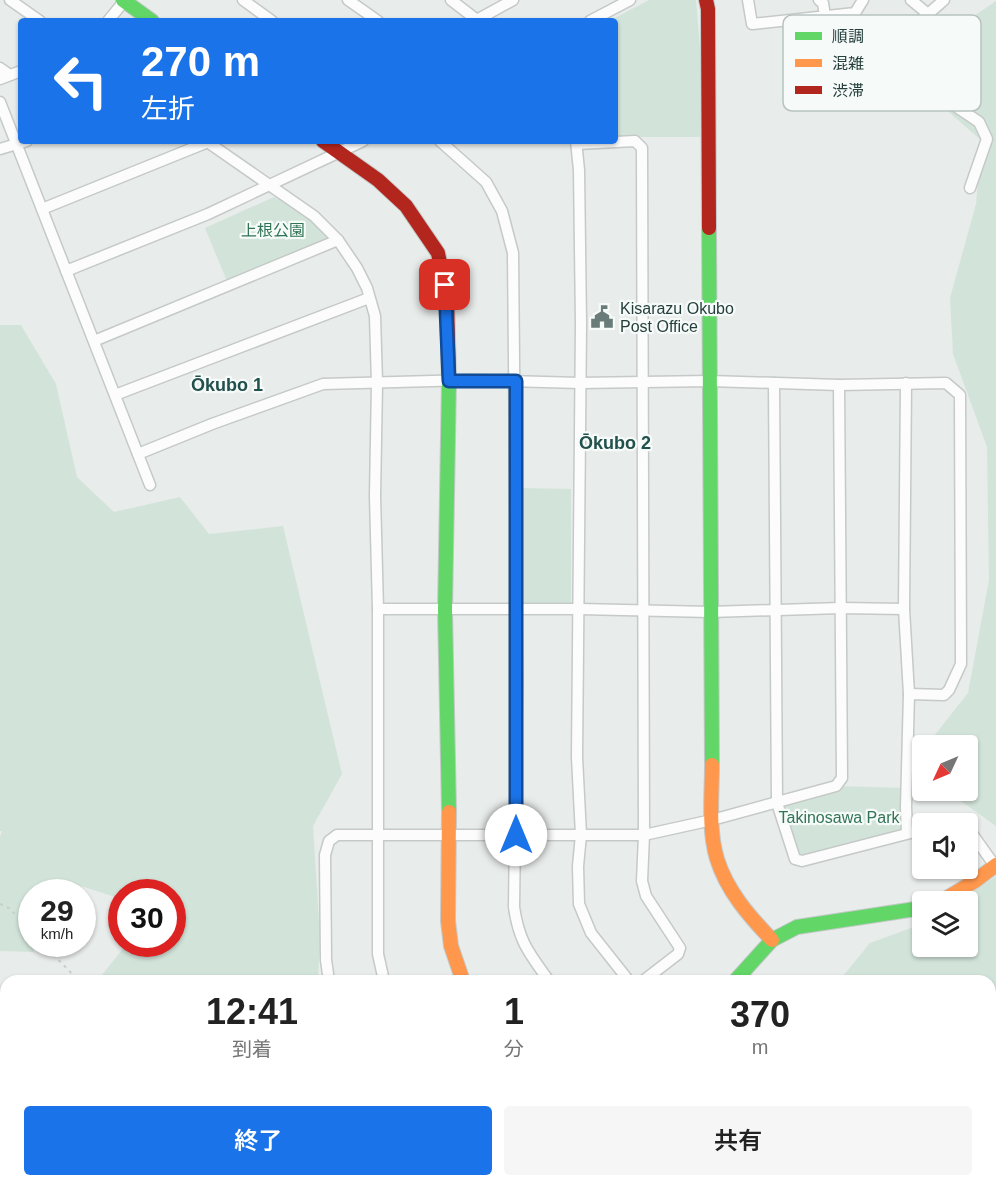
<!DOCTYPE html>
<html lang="ja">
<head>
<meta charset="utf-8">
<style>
  body { margin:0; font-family:Arial,"Noto Sans JP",sans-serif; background:#f6f6f6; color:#222; height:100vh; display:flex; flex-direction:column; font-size:22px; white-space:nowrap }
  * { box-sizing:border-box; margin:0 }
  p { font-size:20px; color:#767676 }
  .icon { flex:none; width:33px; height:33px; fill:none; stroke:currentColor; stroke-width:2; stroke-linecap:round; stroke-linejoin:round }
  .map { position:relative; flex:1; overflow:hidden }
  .panel { position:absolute; left:0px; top:975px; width:996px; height:212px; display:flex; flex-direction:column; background:#fff; border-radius:18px 18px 0 0; box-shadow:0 2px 4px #0004 }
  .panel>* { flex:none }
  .top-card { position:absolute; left:18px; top:18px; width:600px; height:126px; border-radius:6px; box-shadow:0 2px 4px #0004; background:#1a73e8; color:#fff; overflow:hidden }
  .needle { width:39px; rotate:226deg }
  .fabs { position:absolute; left:912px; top:735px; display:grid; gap:12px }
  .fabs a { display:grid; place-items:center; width:66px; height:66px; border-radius:6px; background:#fff; box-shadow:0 2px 4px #0004; font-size:30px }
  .speed { position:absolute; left:18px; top:879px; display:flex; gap:12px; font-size:30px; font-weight:700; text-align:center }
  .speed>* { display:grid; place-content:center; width:78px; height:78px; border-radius:50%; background:#fff; box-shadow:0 2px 4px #0004; line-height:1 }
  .speed small { font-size:15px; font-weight:400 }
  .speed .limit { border:9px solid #d22; background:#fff; color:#111 }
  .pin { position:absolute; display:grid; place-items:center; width:51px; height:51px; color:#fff; margin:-26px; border-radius:12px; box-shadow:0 3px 9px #0006 }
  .me { position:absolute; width:66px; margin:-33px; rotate:0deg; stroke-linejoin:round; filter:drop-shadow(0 0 4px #0008) }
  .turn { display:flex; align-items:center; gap:21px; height:126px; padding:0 24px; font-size:27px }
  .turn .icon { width:78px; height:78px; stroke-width:2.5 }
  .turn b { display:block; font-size:42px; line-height:51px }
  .eta { display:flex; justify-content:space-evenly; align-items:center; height:102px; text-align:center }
  .eta b { font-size:36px; font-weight:600; line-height:42px }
  .cta { display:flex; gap:12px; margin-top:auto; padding:12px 24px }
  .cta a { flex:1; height:69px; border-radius:6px; background:#1a73e8; color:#fff; font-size:24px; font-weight:600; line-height:69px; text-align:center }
  .cta a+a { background:#f6f6f6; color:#222 }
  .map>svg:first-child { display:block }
  .green { fill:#d2e4da }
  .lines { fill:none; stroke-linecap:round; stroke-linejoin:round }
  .street-casing { stroke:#c5c9c7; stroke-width:13 }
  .fast-casing { stroke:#c3c9c8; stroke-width:16 }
  .slow-casing { stroke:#c3c9c8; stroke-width:16 }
  .jam-casing { stroke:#c3c9c8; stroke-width:16 }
  .path { stroke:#c6cecd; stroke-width:2; stroke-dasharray:3 4.5; stroke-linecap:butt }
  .street { stroke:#fcfcfc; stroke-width:10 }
  .fast { stroke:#63d668; stroke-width:14 }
  .slow { stroke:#ff974d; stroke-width:14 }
  .jam { stroke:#b3261e; stroke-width:14 }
  .route-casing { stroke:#114b97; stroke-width:15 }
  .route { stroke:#1a73e8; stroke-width:10 }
  .labels { text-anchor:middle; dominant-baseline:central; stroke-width:4.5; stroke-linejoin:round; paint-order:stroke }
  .park-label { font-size:16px; fill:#317555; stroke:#f6faf9 }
  .poi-label { font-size:16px; fill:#25403c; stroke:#f6faf9; text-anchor:start }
  .neighbourhood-label { font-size:18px; font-weight:bold; fill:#21514c; stroke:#f6faf9 }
  .key { fill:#f6faf9; stroke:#b7c2c0; stroke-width:1.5 }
  .key-label { font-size:16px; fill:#25403c }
</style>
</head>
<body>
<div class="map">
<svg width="996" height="1186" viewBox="0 0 996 1186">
  <rect width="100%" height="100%" fill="#e8ecea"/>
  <g class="green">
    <polygon points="649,0 696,0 700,47 700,137 615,137 615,21 609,21"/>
    <polygon points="996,1 996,826 947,791 968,790 968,746 935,745 934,736 968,693 989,580 987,447 953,354 950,298 976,204 982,141 911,79 946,35"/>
    <path d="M 274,197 C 288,204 324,225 327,241 L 227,281 L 205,228 Z"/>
    <polygon points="0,325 21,325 56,384 77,477 114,512 180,497 209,534 283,526 342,774 313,826 320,936 318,981 97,981 122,950 123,944 172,944 172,892 122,892 121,899 81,886 76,892 32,892 32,944 39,944 33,952 0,951 0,837 2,831 0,831"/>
    <polygon points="522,488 571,489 571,603 523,603"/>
    <polygon points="836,786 906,788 907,833 795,859 777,803"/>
    <polygon points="996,876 996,1186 608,1186 613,1180 990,1180 990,981 839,981 870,943 922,924 922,946 968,946 968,902 959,901"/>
    <polygon points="166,1180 385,1180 386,1186 165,1186"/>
  </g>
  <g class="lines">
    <g class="street-casing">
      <g id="street">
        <polyline points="10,0 40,21"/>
        <polyline points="243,0 272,21"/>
        <polyline points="348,0 378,21"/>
        <polyline points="451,0 477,20"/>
        <polyline points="748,0 752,24 855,13 863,0"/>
        <polyline points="819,0 823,3 825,16"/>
        <polyline points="911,0 928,14 944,0"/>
        <polyline points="928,14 886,48 918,81 979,122 987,139 970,188"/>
        <polyline points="108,21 125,0"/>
        <polyline points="475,21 513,0"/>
        <polyline points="590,21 630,0"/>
        <polyline points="0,68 10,75"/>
        <polyline points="0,79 21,71"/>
        <polyline points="0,102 150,485"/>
        <polyline points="206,141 314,216 338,240 357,268 367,288 375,316 377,383 375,496 378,609 378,954 384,981"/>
        <path d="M 440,141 L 486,182 L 502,211 L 513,253 L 517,680 L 514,907 C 519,942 529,953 549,981"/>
        <polyline points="576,141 579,170 581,324 577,757 581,835 578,866 579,904 591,933 629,981"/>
        <polyline points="577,144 635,141 642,148 644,835 642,881 646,896 680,948 678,954 643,981"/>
        <polyline points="0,149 27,141"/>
        <polyline points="42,209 208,142"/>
        <polyline points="66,271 208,214 363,141"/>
        <polyline points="94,341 338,240"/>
        <polyline points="774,383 777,803 795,859 802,861 922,830"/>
        <polyline points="906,383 904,609 909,694 906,807 907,833"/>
        <polyline points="115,395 369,298"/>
        <polyline points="138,454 212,424 323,384 469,380 580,383 710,381 839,385 946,383 960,395 961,664 949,690 944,695 909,694"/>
        <polyline points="378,609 580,609 710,612 841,608 904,609"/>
        <polyline points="950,824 957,822 960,824"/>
        <polyline points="968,828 995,866"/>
        <polyline points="329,981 326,960 325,855 329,841 337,835 644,835 712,820 836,786 842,778 839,385"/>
      </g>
    </g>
    <g class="fast-casing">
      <g id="fast">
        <polyline points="123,0 152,21"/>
        <polyline points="709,228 712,765"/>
        <polyline points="449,380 445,610 449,812"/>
        <polyline points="735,981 772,940 797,927 922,908"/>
        <polyline points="493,1186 498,1180"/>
      </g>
    </g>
    <g class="slow-casing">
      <g id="slow">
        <path d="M 712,765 C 712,795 708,829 717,859 C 727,891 749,916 772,940"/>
        <polyline points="449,812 448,921 451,946 463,981"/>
        <polyline points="940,902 975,881 996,865"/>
      </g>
    </g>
    <g class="jam-casing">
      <g id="jam">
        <polyline points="706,0 708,9 709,228"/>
        <polyline points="323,141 378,180 406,206 438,253 447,298 449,380"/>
      </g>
    </g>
    <g class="path">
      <polyline points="0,904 9,908 32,932"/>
      <polyline points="43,944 79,981"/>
      <polyline points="174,1186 177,1180"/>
    </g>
    <use href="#street" class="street"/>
    <use href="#fast" class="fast"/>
    <use href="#slow" class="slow"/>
    <use href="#jam" class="jam"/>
  </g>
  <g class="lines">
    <g class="route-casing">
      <polyline id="route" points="445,285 449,381 516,381 516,835"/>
    </g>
    <use href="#route" class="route"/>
  </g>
  <defs>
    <g id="civic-bare" transform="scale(1.8)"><path d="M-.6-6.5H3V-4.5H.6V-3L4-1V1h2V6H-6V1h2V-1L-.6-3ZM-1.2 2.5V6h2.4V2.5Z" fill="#697c79" stroke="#f6faf9" stroke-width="2.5" paint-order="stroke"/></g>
  </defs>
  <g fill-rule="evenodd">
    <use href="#civic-bare" x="602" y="317"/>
  </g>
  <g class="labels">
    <g class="park-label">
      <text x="273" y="230">上根公園</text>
      <text x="839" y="817">Takinosawa Park</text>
    </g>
    <g class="poi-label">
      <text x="620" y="308">Kisarazu Okubo<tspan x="620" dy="18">Post Office</tspan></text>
    </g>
    <g class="neighbourhood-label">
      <text x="227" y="385">Ōkubo 1</text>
      <text x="615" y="443">Ōkubo 2</text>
    </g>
  </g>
  <rect x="783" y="15" width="198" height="96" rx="9" class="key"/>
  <rect x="795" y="32" width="27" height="8" fill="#63d668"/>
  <rect x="795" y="59" width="27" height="8" fill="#ff974d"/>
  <rect x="795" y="86" width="27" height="8" fill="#b3261e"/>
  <g class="key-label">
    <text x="832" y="42">順調</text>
    <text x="832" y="69">混雑</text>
    <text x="832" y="96">渋滞</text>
  </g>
</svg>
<div class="fabs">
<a><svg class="needle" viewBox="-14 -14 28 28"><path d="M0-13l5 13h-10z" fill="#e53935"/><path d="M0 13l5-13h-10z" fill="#767676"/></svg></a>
<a><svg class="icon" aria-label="sound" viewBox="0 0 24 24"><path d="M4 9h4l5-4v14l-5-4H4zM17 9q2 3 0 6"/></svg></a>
<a><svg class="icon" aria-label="layers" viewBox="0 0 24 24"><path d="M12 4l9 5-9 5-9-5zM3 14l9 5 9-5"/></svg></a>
</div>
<div class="speed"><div>29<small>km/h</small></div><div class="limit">30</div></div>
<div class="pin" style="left:445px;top:285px;background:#d93025"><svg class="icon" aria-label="arrive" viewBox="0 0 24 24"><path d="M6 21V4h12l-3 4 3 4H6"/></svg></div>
<svg class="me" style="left:516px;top:835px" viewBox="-20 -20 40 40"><circle r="19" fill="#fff"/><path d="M0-13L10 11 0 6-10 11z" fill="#1a73e8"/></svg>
<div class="top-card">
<div class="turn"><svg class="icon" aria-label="left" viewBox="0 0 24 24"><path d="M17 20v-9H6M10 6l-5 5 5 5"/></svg><div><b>270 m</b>左折</div></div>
</div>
<section class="panel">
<div class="eta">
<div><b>12:41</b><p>到着</p></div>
<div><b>1</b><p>分</p></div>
<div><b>370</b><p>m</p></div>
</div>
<div class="cta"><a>終了</a><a>共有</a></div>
</section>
</div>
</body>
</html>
